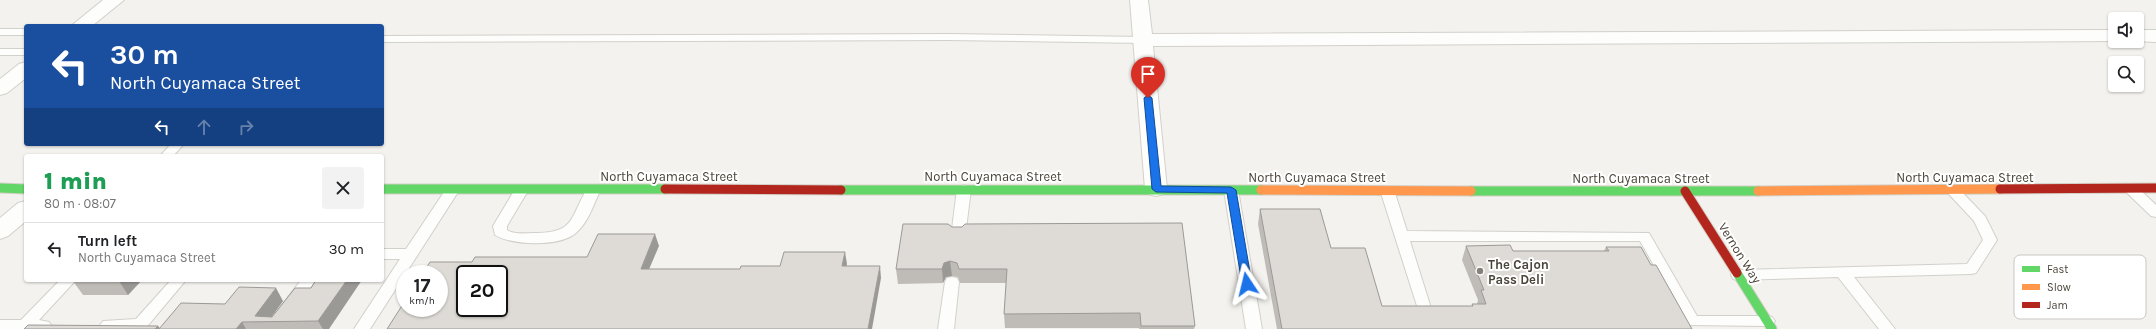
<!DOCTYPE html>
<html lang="en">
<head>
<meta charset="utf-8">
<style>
  body { margin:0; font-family:Karla,sans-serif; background:#f2f2f2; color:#202124; height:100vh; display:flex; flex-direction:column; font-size:15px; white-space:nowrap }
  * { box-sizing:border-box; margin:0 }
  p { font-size:13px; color:#757577 }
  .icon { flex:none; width:22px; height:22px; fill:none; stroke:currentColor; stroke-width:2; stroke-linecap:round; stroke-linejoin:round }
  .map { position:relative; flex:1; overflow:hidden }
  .side { position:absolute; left:24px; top:154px; width:360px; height:128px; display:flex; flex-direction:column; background:#fff; border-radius:4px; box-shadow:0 1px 3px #0004 }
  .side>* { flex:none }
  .hud { position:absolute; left:24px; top:24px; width:360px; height:122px; border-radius:4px; box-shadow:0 1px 3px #0004; background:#1a4fa0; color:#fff; overflow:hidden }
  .tools { position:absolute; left:2108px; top:12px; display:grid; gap:8px }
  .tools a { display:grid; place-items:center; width:36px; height:36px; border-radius:4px; background:#fff; box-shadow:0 1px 3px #0004; font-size:20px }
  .speed { position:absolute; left:396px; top:265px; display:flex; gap:8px; font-size:20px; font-weight:700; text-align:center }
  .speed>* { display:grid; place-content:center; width:52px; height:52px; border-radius:50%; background:#fff; box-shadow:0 1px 3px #0004; line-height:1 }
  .speed small { font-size:10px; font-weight:400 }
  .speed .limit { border:2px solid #111; border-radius:6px; background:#fff; color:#111 }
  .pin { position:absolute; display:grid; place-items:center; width:34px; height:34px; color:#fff; margin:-41px -17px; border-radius:50% 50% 50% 0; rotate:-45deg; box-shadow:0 0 4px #0007 }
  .pin .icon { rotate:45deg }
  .me { position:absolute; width:44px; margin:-22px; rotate:350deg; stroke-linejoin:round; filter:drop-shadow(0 0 3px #0008) }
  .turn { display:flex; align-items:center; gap:14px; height:84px; padding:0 20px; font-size:18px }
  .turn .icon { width:52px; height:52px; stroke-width:2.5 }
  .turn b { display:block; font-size:28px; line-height:34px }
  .lanes { display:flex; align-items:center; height:38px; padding:0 20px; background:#0003; justify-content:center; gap:20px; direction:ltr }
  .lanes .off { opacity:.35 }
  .round { display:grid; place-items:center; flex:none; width:42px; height:42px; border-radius:4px; background:#f2f2f2 }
  .head { display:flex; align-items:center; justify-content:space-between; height:68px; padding:0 20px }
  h1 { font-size:24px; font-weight:800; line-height:30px; color:#1e9e55 }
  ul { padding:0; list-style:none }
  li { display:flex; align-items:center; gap:12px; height:52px; padding:0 20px; border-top:1px solid #e0e0e0 }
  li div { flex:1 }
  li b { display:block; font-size:15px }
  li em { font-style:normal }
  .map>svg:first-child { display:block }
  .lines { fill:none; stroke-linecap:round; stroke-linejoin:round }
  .lane-casing { stroke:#d2d0cb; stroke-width:2 }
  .street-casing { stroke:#d2d0cb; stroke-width:2 }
  .fast-casing { stroke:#d3cfc5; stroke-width:11 }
  .slow-casing { stroke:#d3cfc5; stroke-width:11 }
  .jam-casing { stroke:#d3cfc5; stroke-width:11 }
  .lane { fill:#fdfdfc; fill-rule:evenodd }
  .street { fill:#fdfdfc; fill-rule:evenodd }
  .fast { stroke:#63d668; stroke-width:9 }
  .slow { stroke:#ff974d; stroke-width:9 }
  .jam { stroke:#b3261e; stroke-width:9 }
  .wall { fill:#bfbcb8 }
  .shaded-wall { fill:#9b9996 }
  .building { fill:#dedbd6; stroke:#9b9996; fill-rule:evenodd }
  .route { fill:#1a73e8; stroke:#114b97 }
  .poi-dot { fill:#868178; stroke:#fff; stroke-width:1.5 }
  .labels { text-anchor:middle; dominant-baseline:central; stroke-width:4; stroke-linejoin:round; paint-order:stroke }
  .street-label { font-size:13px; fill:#4b4439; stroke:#fff }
  .poi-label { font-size:13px; font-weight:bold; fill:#4b4439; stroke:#fff; text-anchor:start }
  .key { fill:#fff; stroke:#c9c7c4; stroke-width:1 }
  .key-label { font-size:11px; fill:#4b4439 }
</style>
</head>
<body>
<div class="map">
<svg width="2156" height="329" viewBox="0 0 2156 329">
  <rect width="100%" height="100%" fill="#f4f2ee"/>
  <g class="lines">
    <g class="lane-casing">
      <g id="lane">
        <rect x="0" y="29" width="26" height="6"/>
        <polygon points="948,34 1142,37 1148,40 1142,43 948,40 382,42 382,36"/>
        <rect x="0" y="49" width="26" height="6"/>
        <polygon points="171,144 184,144 173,156 160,156"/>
        <polygon points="2130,184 2135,185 2156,205 2156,217 2151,216 2125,191 2123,188"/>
        <polygon points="453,185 460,189 370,329 354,329 400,259 382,259 382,249 406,249 448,186"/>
        <path d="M 522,185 L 529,189 L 507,226 L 507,230 C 515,235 525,233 534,233 C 578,233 569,216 589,186 L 599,186 L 601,189 C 594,203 589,221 577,232 C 562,247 513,246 495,235 L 493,226 L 517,186 Z"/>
        <polygon points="964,185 971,189 965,237 963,240 953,240 951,237 957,189"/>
        <polygon points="1231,186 1238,190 1262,329 1246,329 1224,190"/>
        <polygon points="1387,186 1394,190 1407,231 1649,233 1697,316 1767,316 1772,317 1775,321 1772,325 1767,326 1688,325 1640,241 1410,241 1430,305 1428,309 1423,310 1418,309 1380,190"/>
        <polygon points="1952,186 1957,187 1985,216 1997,240 1976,273 1971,274 1854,277 1895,329 1879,329 1838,277 1738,280 1733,279 1731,275 1733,271 1738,270 1967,264 1983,240 1974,221 1945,190"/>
        <polygon points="952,277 957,278 959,282 954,329 938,329 945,282 947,278"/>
        <polygon points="60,280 76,280 39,320 49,322 52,326 50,329 0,329 0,320 21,320"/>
        <polygon points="171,280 186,280 145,329 103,329 100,325 103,321 136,319"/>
        <polygon points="301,280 316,280 280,329 264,329"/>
      </g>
    </g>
    <g class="street-casing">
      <g id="street">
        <polygon points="103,0 124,0 92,26 71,26"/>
        <polygon points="1130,0 1148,0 1152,34 2115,30 2115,41 2118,41 1153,46 1167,189 1164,194 1156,196 1148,194 1145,189"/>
        <polygon points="2137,30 2156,30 2156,42 2134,41 2137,41"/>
        <polygon points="26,62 26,78 7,93 0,95 0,79 19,64"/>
        <polygon points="26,201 26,221 8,236 0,239 0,218 18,203"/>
      </g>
    </g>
    <g class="fast-casing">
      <g id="fast">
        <polyline points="0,188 26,189"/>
        <polyline points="382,189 665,189"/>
        <polyline points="841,190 1261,190"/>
        <polyline points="1471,191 1758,191"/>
        <polyline points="1737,273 1772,329"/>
      </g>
    </g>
    <g class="slow-casing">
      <g id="slow">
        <polyline points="1261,190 1471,191"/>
        <polyline points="1758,191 2000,189"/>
      </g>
    </g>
    <g class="jam-casing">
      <g id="jam">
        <polyline points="665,189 841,190"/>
        <polyline points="2000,189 2156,188"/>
        <polyline points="1685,191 1737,273"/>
      </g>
    </g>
    <use href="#lane" class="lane"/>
    <use href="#street" class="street"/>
    <use href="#fast" class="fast"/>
    <use href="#slow" class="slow"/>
    <use href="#jam" class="jam"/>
  </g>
  <g class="wall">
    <polygon points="1260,209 1331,248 1382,306 1472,306 1472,304 1477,304 1478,300 1462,260 1466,246 1513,251 1604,251 1606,247 1651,265 1692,329 1277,329 1258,224"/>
    <polygon points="952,227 1195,326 1194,329 1139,329 1139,328 1005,328 1004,314 1006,283 960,283 958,277 952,276 946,277 943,283 898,284 896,269"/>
    <polygon points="142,280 128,295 83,295 73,281"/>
    <polygon points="295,288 329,329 24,329 158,326 160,328 225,304 283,301 271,317 272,317"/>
  </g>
  <g class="shaded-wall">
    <polygon points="655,234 659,246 644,281 641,269"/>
    <polygon points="845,252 847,264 844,278 842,266"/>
    <polygon points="950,261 952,276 946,277 943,283 942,269 944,263"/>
    <polygon points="880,266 881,278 872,329 868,329"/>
    <polygon points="119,280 142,280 128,295 119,281"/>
    <polygon points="347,280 362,280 329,329 323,329 318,321"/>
    <polygon points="276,288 283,301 268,322 255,316"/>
    <polygon points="242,322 246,329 236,329"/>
    <polygon points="158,326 160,329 155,329"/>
  </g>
  <g class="building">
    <polygon points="1260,209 1320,209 1331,248 1365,248 1382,306 1473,306 1472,304 1486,304 1481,290 1484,290 1466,246 1510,245 1513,251 1609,251 1606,247 1641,247 1651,265 1656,265 1692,329 1282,329"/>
    <polygon points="1182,223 1195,326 1141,326 1140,313 1004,314 1007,269 959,269 957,263 950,261 944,263 942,269 896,269 903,224 948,224 952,227 962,227 965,224"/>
    <path d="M 598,234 L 655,234 L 641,269 L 740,269 L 741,266 L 780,266 L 784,252 L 845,252 L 842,266 L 880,266 L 868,329 L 387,329 L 405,301 L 405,308 L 439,308 L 439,274 L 422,274 L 430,262 L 472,262 L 475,257 L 587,257 ZM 465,274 L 499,274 L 499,308 L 465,308 Z"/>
    <polygon points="74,280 119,280 119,281 73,281"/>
    <polygon points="316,280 347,280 318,321 242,322 236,329 159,329 181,303 225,304 239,287 276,288 255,316 272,317 295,288 311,288"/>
    <polygon points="28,325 158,326 155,329 24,329"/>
  </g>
  <polygon class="route" points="1148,95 1152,98 1161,186 1231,187 1236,190 1252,284 1250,287 1247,288 1242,284 1227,193 1156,192 1152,189 1144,98"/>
  <circle class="poi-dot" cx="1480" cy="271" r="4"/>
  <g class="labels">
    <g class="street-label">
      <text x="669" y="176">North Cuyamaca Street</text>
      <text x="993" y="176">North Cuyamaca Street</text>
      <text x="1317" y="177">North Cuyamaca Street</text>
      <text x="1965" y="177">North Cuyamaca Street</text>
      <text x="1641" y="178">North Cuyamaca Street</text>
      <text transform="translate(1740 253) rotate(58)">Vernon Way</text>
    </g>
    <g class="poi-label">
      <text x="1488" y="264">The Cajon<tspan x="1488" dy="15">Pass Deli</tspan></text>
    </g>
  </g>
  <rect x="2014" y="255" width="132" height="64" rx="6" class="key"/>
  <rect x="2022" y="266" width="18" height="6" fill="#63d668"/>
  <rect x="2022" y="284" width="18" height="6" fill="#ff974d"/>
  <rect x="2022" y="302" width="18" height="6" fill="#b3261e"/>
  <g class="key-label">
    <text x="2047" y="273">Fast</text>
    <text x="2047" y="291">Slow</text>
    <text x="2047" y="309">Jam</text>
  </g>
</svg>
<div class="tools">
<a><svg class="icon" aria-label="sound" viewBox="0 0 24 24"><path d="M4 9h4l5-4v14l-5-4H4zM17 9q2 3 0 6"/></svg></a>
<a><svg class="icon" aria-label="search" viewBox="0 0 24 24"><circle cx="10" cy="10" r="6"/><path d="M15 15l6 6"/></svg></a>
</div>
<div class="speed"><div>17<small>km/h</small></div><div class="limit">20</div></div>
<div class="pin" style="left:1148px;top:98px;background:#d93025"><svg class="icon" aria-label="arrive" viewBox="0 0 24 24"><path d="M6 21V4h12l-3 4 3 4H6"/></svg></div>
<svg class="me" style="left:1247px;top:284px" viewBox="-20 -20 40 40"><path d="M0-17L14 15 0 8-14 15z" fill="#1a73e8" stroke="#fff" stroke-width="4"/></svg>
<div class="hud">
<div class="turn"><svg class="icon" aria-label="left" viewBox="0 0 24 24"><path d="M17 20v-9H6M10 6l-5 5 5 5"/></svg><div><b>30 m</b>North Cuyamaca Street</div></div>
<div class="lanes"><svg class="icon" aria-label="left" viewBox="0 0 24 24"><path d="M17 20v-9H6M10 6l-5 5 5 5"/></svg><svg class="icon off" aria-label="ahead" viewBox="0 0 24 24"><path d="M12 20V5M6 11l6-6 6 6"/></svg><svg class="icon off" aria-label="right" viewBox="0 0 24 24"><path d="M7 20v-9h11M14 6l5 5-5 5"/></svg></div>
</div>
<section class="side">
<div class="head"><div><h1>1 min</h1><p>80 m · 08:07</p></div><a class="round"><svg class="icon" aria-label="close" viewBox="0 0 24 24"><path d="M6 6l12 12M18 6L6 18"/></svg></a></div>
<ul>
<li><svg class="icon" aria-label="left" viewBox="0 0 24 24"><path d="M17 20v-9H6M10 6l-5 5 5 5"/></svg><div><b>Turn left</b><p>North Cuyamaca Street</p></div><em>30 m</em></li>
</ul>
</section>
</div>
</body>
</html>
